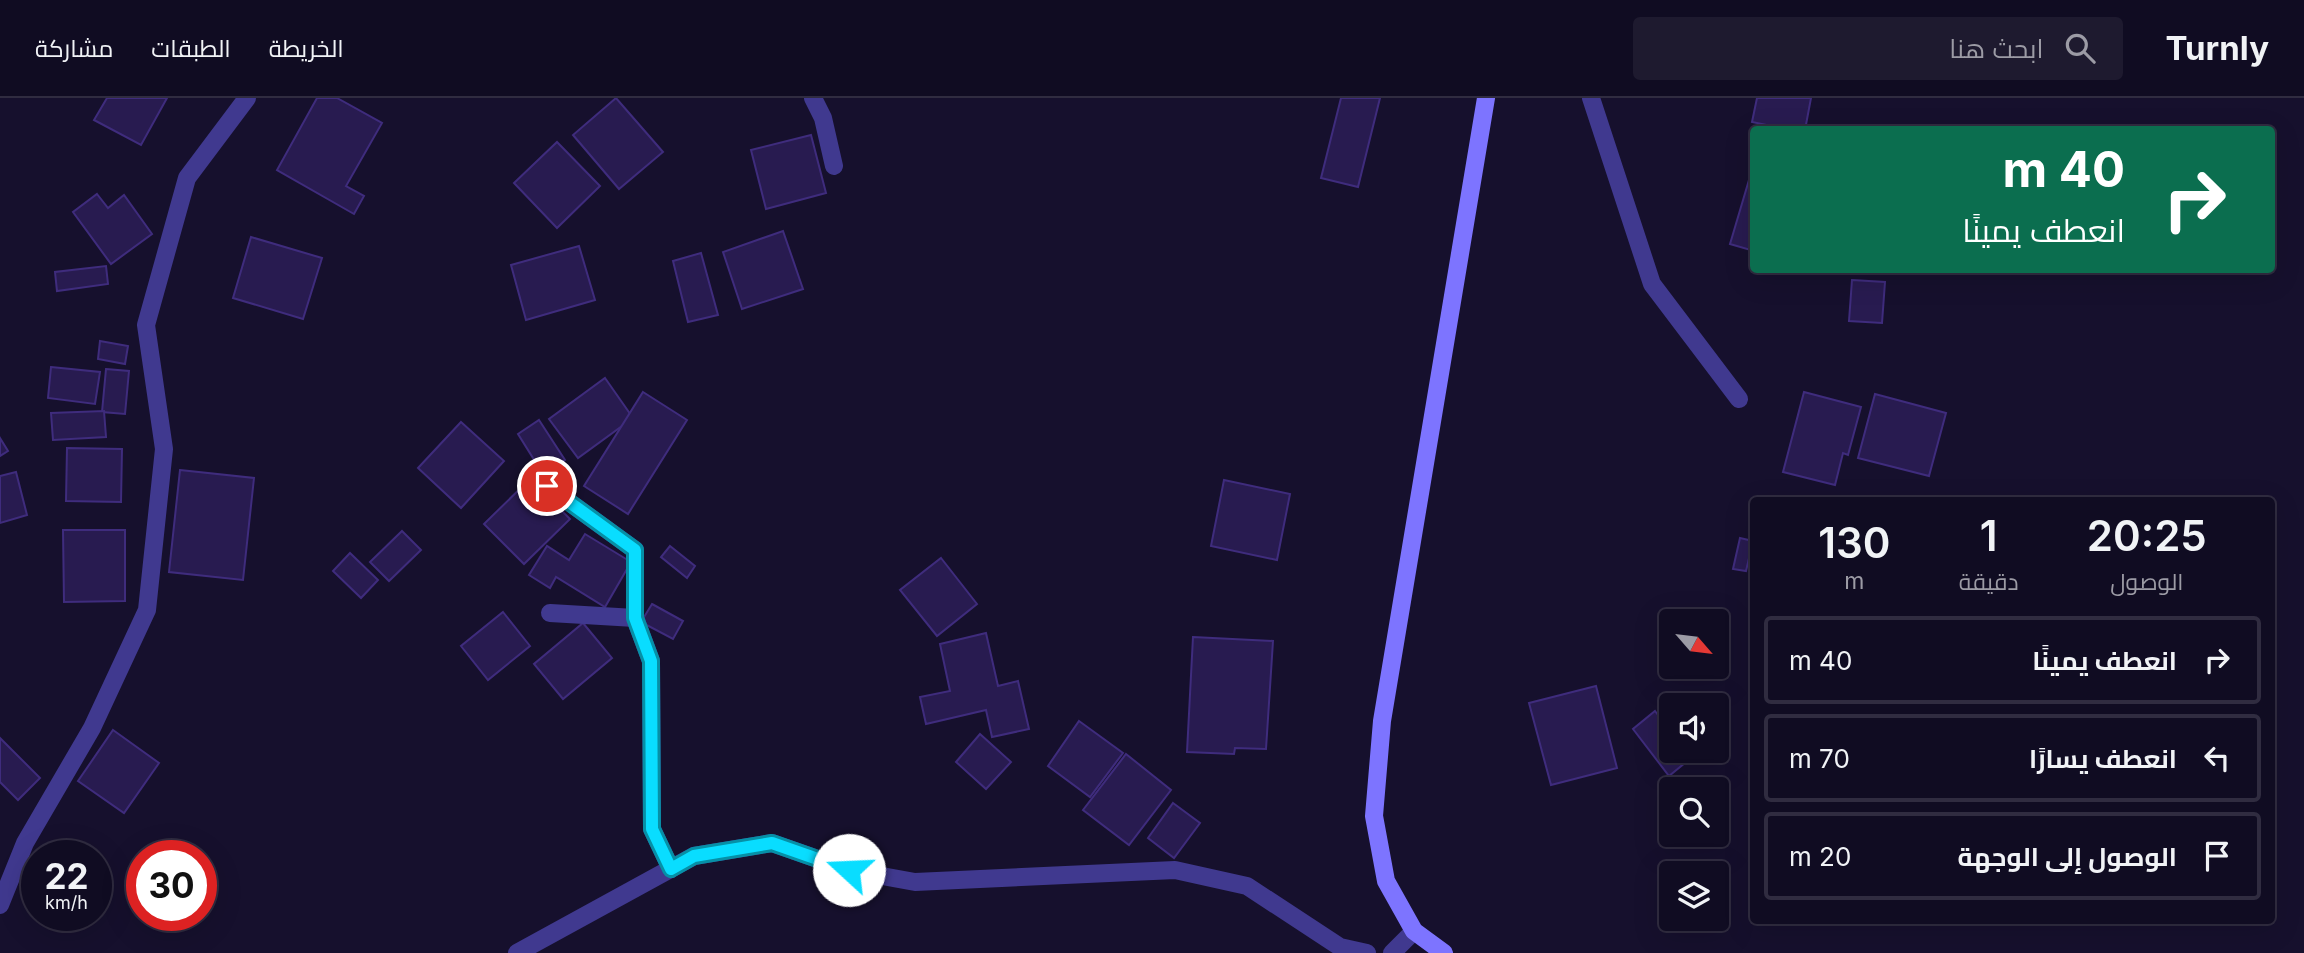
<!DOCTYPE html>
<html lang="ar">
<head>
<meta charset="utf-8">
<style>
  body { margin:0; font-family:Inter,Cairo,sans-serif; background:#1e1a2f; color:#f1f3f6; direction:rtl; height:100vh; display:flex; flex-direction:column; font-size:26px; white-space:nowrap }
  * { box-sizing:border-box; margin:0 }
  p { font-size:23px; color:#9c9ba5 }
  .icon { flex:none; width:38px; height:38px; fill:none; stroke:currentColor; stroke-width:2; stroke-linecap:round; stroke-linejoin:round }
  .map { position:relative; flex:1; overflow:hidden; direction:ltr }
  .side { position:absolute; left:1750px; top:399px; width:525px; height:427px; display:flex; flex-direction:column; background:#100c22; border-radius:7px; box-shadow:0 7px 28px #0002,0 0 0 2px #302c40; direction:rtl }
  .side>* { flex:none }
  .hud { position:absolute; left:1750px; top:28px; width:525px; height:147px; border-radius:7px; box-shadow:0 7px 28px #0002,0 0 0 2px #302c40; direction:rtl; background:#0b6e4f; color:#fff; overflow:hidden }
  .needle { width:46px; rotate:118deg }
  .buttons { position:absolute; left:1659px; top:511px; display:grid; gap:14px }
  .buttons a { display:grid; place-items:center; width:70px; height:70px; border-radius:7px; background:#100c22; box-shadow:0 7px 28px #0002,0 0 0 2px #302c40; font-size:35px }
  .speed { position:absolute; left:21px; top:742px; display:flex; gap:14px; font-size:35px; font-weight:700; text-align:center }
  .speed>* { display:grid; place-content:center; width:91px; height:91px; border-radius:50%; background:#100c22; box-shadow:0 7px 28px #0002,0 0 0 2px #302c40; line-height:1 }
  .speed small { font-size:18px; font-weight:400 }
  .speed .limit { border:10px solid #d22; background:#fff; color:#111 }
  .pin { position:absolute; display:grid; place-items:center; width:60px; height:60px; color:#fff; margin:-30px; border:4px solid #fff; border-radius:50%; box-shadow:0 2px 7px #0007 }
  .me { position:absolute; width:77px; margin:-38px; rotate:290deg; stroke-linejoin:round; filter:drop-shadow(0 0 5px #0008) }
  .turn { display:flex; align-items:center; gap:24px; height:147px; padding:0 35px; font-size:32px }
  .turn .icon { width:91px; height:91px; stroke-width:2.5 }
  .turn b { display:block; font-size:49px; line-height:60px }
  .eta { display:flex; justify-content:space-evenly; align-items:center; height:119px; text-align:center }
  .eta b { font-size:42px; font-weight:600; line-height:49px }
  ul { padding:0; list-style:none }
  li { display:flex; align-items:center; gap:21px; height:88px; margin:0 14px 10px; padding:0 21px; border:4px solid #302c40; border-radius:7px }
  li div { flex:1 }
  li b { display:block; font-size:26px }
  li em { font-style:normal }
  header { display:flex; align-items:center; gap:42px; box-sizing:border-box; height:98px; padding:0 35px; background:#100c22; border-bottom:2px solid #302c40 }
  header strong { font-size:33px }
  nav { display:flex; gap:38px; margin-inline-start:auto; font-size:24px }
  .search { width:490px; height:63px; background:#1e1a2f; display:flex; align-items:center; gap:18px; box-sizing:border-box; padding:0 24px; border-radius:7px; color:#9c9ba5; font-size:26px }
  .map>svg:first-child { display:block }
  .building { fill:#281b50; stroke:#3f2c7d; stroke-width:2 }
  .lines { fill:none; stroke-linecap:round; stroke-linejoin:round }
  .street { stroke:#40398f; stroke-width:18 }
  .secondary { stroke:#7d74ff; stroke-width:18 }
  .route-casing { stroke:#0690a6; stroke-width:18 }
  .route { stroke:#09ddff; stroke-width:12 }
</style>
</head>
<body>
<header>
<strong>Turnly</strong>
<div class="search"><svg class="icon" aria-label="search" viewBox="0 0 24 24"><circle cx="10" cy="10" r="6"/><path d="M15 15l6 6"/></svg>ابحث هنا</div>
<nav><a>الخريطة</a><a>الطبقات</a><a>مشاركة</a></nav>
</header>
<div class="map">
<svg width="2304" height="855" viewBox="0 0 2304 855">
  <rect width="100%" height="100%" fill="#16102d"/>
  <g class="building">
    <polygon points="107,0 167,0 141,47 94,22"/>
    <polygon points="317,0 337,0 382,25 346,88 364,98 354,116 277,72"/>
    <polygon points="616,0 663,54 619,91 573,37"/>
    <polygon points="1341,0 1380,0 1358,89 1321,80"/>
    <polygon points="1757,0 1811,0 1805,32 1791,32 1752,24"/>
    <polygon points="811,37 826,95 766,111 751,52"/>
    <polygon points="557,44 600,88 557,130 514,85"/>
    <polygon points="1754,65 1754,153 1730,146"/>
    <polygon points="97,96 108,110 124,97 152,136 111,166 73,114"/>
    <polygon points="783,133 803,191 742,211 723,154"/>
    <polygon points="251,139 322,160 303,221 233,200"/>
    <polygon points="579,148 595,202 526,222 511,167"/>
    <polygon points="701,155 718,217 688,224 673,163"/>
    <polygon points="106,168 108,186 57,193 55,174"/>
    <polygon points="1852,182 1885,184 1882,225 1849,223"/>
    <polygon points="100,243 128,248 125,266 98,261"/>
    <polygon points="51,269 100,274 95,306 48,300"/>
    <polygon points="106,271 129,273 125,316 102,314"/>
    <polygon points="605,280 633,320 578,360 549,321"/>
    <polygon points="643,294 687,322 628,416 584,388"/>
    <polygon points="1804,294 1861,309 1848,357 1843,355 1835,387 1783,374"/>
    <polygon points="1875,296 1946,315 1929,378 1858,360"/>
    <polygon points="104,313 106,339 53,342 51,315"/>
    <polygon points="539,322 565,362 543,376 518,336"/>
    <polygon points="461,324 504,363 461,410 418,370"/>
    <polygon points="0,340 8,353 0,358"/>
    <polygon points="67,350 122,351 121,404 66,403"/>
    <polygon points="180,372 254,380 243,482 169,474"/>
    <polygon points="16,374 27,417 0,425 0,378"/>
    <polygon points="530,381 570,421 524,466 484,426"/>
    <polygon points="1224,382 1290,396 1277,462 1211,448"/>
    <polygon points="63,432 125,432 125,503 64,504"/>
    <polygon points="402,433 421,452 389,483 370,464"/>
    <polygon points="585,436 631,464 605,509 556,479 550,490 529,477 547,448 569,462"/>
    <polygon points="1740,440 1753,443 1746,473 1733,471"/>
    <polygon points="670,448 695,468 687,480 661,459"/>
    <polygon points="350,455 378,482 361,500 333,473"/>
    <polygon points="941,460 977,506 937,538 900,492"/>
    <polygon points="652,506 683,523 673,541 641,524"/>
    <polygon points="503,514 530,548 488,582 461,548"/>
    <polygon points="583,525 612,560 563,601 534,566"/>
    <polygon points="986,535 998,588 1018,583 1029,631 992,639 986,612 926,626 920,599 950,593 940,546"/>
    <polygon points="1193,539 1273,543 1266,651 1235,650 1234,656 1187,654"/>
    <polygon points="1596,588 1617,670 1551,687 1529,605"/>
    <polygon points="1655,613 1671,634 1671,653 1685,653 1691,660 1669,678 1633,631"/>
    <polygon points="1079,623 1123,655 1090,699 1048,668"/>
    <polygon points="113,632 159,665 124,715 78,683"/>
    <polygon points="980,636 1011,664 986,691 956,664"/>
    <polygon points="0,640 40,680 18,702 0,684"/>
    <polygon points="1126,656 1171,692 1129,747 1083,712"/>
    <polygon points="1173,705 1200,725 1174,760 1148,740"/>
  </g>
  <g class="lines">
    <g class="street">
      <polyline points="813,0 823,20 834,68"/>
      <polyline points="1591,0 1652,186 1739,301"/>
      <polyline points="547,388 635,452 635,520 651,563 652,731 671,771"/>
      <polyline points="550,515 635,520"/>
      <polyline points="0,807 25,745 92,630 147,512 164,351 146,227 187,80 247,0"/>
      <polyline points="517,855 694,758 772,745 849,772 915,784 1175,772 1247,788 1340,849 1367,855"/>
      <polyline points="1392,855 1414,833"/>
    </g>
    <polyline class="secondary" points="1444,855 1414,833 1386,783 1374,718 1382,623 1486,0"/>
  </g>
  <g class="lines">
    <g class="route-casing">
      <polyline id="route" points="547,388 635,452 635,520 651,563 652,731 671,771 694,758 772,745 849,772"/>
    </g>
    <use href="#route" class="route"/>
  </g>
</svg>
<div class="buttons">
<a><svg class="needle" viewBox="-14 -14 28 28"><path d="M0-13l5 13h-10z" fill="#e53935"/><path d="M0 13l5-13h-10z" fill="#9c9ba5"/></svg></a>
<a><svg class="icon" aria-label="sound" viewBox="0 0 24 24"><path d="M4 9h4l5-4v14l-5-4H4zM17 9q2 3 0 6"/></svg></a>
<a><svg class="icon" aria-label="search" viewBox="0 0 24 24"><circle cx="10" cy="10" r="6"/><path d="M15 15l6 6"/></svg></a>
<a><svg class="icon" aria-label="layers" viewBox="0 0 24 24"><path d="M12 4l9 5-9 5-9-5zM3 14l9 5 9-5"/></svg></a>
</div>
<div class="speed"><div>22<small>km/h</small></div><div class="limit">30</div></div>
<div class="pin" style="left:547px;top:388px;background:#d93025"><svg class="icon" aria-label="arrive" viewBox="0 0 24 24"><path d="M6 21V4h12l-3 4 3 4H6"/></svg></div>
<svg class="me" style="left:849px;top:772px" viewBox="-20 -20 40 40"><circle r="19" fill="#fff"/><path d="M0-13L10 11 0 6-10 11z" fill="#09ddff"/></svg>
<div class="hud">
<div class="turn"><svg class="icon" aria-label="right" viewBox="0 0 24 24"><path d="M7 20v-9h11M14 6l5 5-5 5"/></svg><div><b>40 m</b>انعطف يمينًا</div></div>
</div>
<section class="side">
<div class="eta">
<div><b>20:25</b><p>الوصول</p></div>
<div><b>1</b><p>دقيقة</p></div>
<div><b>130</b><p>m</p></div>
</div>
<ul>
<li><svg class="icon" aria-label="right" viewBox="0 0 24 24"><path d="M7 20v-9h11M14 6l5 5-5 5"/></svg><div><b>انعطف يمينًا</b></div><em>40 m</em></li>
<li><svg class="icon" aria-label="left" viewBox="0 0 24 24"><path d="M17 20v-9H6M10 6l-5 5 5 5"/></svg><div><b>انعطف يسارًا</b></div><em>70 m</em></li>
<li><svg class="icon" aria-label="arrive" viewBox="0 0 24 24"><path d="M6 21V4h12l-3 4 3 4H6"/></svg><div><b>الوصول إلى الوجهة</b></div><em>20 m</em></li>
</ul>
</section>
</div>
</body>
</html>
